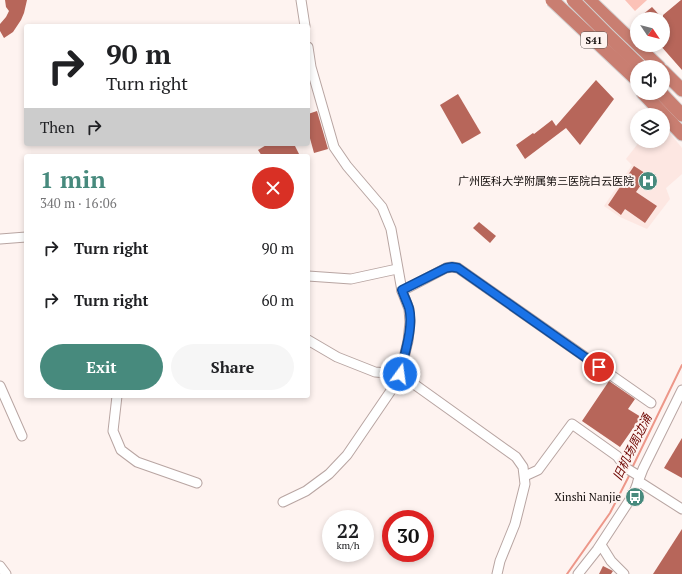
<!DOCTYPE html>
<html lang="en">
<head>
<meta charset="utf-8">
<style>
  body { margin:0; font-family:"PT Serif","Noto Sans SC",serif; background:#f6f6f6; color:#202124; height:100vh; display:flex; flex-direction:column; font-size:15px; white-space:nowrap }
  * { box-sizing:border-box; margin:0 }
  p { font-size:13px; color:#757577 }
  .icon { flex:none; width:22px; height:22px; fill:none; stroke:currentColor; stroke-width:2; stroke-linecap:round; stroke-linejoin:round }
  .map { position:relative; flex:1; overflow:hidden }
  .details { position:absolute; left:24px; top:154px; width:286px; height:244px; display:flex; flex-direction:column; background:#fff; border-radius:4px; box-shadow:0 2px 6px #0003 }
  .details>* { flex:none }
  .banner { position:absolute; left:24px; top:24px; width:286px; height:122px; border-radius:4px; box-shadow:0 2px 6px #0003; background:#fff; color:#202124; overflow:hidden }
  .needle { width:26px; rotate:125deg }
  .fabs { position:absolute; left:630px; top:12px; display:grid; gap:8px }
  .fabs a { display:grid; place-items:center; width:40px; height:40px; border-radius:50%; background:#fff; box-shadow:0 2px 6px #0003; font-size:20px }
  .speed { position:absolute; left:322px; top:510px; display:flex; gap:8px; font-size:20px; font-weight:700; text-align:center }
  .speed>* { display:grid; place-content:center; width:52px; height:52px; border-radius:50%; background:#fff; box-shadow:0 2px 6px #0003; line-height:1 }
  .speed small { font-size:10px; font-weight:400 }
  .speed .limit { border:6px solid #d22; background:#fff; color:#111 }
  .pin { position:absolute; display:grid; place-items:center; width:34px; height:34px; color:#fff; margin:-17px; border:2px solid #fff; border-radius:50%; box-shadow:0 1px 4px #0007 }
  .me { position:absolute; width:44px; margin:-22px; rotate:14deg; stroke-linejoin:round; filter:drop-shadow(0 0 3px #0008) }
  .turn { display:flex; align-items:center; gap:14px; height:84px; padding:0 16px; font-size:18px }
  .turn .icon { width:52px; height:52px; stroke-width:2.5 }
  .turn b { display:block; font-size:28px; line-height:34px }
  .then { display:flex; align-items:center; height:38px; padding:0 16px; background:#0003; gap:8px; font-size:15px }
  .round { display:grid; place-items:center; flex:none; width:42px; height:42px; border-radius:21px; background:#f6f6f6 }
  .overview { display:flex; align-items:center; justify-content:space-between; height:68px; padding:0 16px }
  h1 { font-size:24px; font-weight:800; line-height:30px; color:#478a7d }
  .action { display:flex; gap:8px; margin-top:auto; padding:8px 16px }
  .action a { flex:1; height:46px; border-radius:24px; background:#478a7d; color:#fff; font-size:16px; font-weight:800; line-height:46px; text-align:center }
  .action a+a { background:#f6f6f6; color:#202124 }
  ul { padding:0; list-style:none }
  li { display:flex; align-items:center; gap:12px; height:52px; padding:0 16px }
  li div { flex:1 }
  li b { display:block; font-size:15px }
  li em { font-style:normal }
  .map>svg:first-child { display:block }
  .built { fill:#fde7e2 }
  .green { fill:#fbc2b7 }
  .lines { fill:none; stroke-linecap:round; stroke-linejoin:round }
  .stream { stroke:#ed9789; stroke-width:2 }
  .building { fill:#b7665a }
  .minor-casing { stroke:#b8a5a2; stroke-width:11 }
  .highway-casing { stroke:#d4d3d3; stroke-width:15 }
  .minor { stroke:#fff; stroke-width:9 }
  .highway { stroke:#c97e71; stroke-width:13 }
  .highway-bridge-casing { stroke:#d4d3d3; stroke-width:15; stroke-linecap:butt }
  .highway-bridge { stroke:#c97e71; stroke-width:13 }
  .route-casing { stroke:#114b97; stroke-width:10 }
  .route { stroke:#1a73e8; stroke-width:7 }
  .labels { text-anchor:middle; dominant-baseline:central; stroke-width:4; stroke-linejoin:round; paint-order:stroke }
  .shield { fill:#fef3f0; stroke:#57504e; stroke-width:1 }
  .shield-label { font-size:10px; font-weight:bold; fill:#100a09 }
  .poi-label { font-size:11px; fill:#100a09; stroke:#fef3f0; text-anchor:end }
  .water-label { font-size:12px; font-style:italic; fill:#6e0501; stroke:#fef3f0 }
</style>
</head>
<body>
<div class="map">
<svg width="682" height="574" viewBox="0 0 682 574">
  <rect width="100%" height="100%" fill="#fef3f0"/>
  <polygon class="built" points="664,126 682,148 682,174 666,188 670,199 647,229 620,217 604,206 632,165 626,159 640,141 643,141 645,144 649,141 663,141"/>
  <polygon class="green" points="625,0 647,0 635,11"/>
  <g class="lines">
    <g class="stream">
      <polyline points="632,468 682,365"/>
      <polyline points="567,574 610,513 630,474"/>
    </g>
  </g>
  <g class="building">
    <polygon points="5,0 27,0 24,13 21,20 13,32 4,38 0,31 0,24 6,17 9,11 6,7"/>
    <polygon points="681,0 682,0 682,70 660,45 663,45 663,15"/>
    <polygon points="652,7 663,19 637,19"/>
    <polygon points="596,80 614,99 580,145 566,128 525,159 516,145 533,133 534,134 552,120 556,126"/>
    <polygon points="458,94 481,133 462,144 440,105"/>
    <polygon points="317,111 328,149 314,153 308,131 308,114"/>
    <polygon points="268,144 294,144 300,156 262,156 258,150"/>
    <polygon points="634,166 648,175 636,192 657,206 645,223 625,209 621,215 608,205"/>
    <polygon points="479,222 496,236 490,243 473,228"/>
    <polygon points="609,381 635,399 628,409 641,417 620,447 582,421"/>
    <polygon points="682,438 682,478 664,468"/>
    <polygon points="682,529 682,574 653,574"/>
    <polygon points="603,566 613,571 611,574 599,574"/>
  </g>
  <g class="lines">
    <g class="minor-casing">
      <g id="minor">
        <polyline points="301,0 305,26"/>
        <polyline points="0,239 26,237"/>
        <polyline points="308,276 351,279 397,269"/>
        <polyline points="402,291 446,268 452,267 458,268 651,403"/>
        <polyline points="308,340 337,357 375,372 400,374 516,457 523,467 525,484 515,524 500,561 497,574"/>
        <polyline points="0,386 22,436"/>
        <polyline points="117,396 113,431 121,450 137,462 197,483"/>
        <polyline points="525,476 538,470 572,424 617,456 626,468 639,476"/>
        <polyline points="638,481 682,509"/>
        <polyline points="283,502 306,491 329,474 347,455 390,392 400,374 408,341 410,322 409,309 402,291 391,229 382,207 347,166 334,147 311,67 308,47"/>
        <polyline points="601,545 611,561 624,574"/>
        <polyline points="0,566 6,574"/>
        <polyline points="578,574 597,550 633,495 643,469 682,390"/>
      </g>
    </g>
    <g class="highway-casing">
      <g id="highway">
        <polyline points="589,0 659,67"/>
        <polyline points="663,71 682,90"/>
        <polyline points="643,93 682,134"/>
        <polyline points="661,93 682,115"/>
      </g>
    </g>
    <use href="#minor" class="minor"/>
    <use href="#highway" class="highway"/>
    <g class="highway-bridge-casing">
      <g id="highway-bridge">
        <polyline points="552,0 637,80"/>
        <polyline points="573,0 608,35 641,67"/>
      </g>
    </g>
    <use href="#highway-bridge" class="highway-bridge"/>
  </g>
  <g class="lines">
    <g class="route-casing">
      <path id="route" d="M 400,374 C 404,355 414,327 409,308 C 407,302 404,296 402,290 L 446,268 L 452,267 L 458,268 L 599,367"/>
    </g>
    <use href="#route" class="route"/>
  </g>
  <defs>
    <g id="hospital-disc" transform="scale(1)"><circle r="9.5" fill="#478a7d" stroke="#fef3f0"/><path d="M-5-5h3v3.5h4V-5h3V5h-3V1.5h-4V5h-3Z" fill="#fff"/></g>
    <g id="bus-disc" transform="scale(1)"><circle r="9.5" fill="#478a7d" stroke="#fef3f0"/><path d="M-5-6H5V4H4V6H2V4H-2V6H-4V4H-5ZM-3.5-4V0h7V-4ZM-3.5 1.2v1.5H-2V1.2ZM2 1.2v1.5H3.5V1.2Z" fill="#fff"/></g>
  </defs>
  <g fill-rule="evenodd">
    <use href="#hospital-disc" x="648" y="181"/>
    <use href="#bus-disc" x="635" y="497"/>
  </g>
  <g class="labels">
    <rect class="shield" x="581" y="32" width="26" height="16" rx="3"/>
    <g class="shield-label">
      <text x="594" y="40">S41</text>
    </g>
    <g class="poi-label">
      <text x="634" y="181">广州医科大学附属第三医院白云医院</text>
      <text x="621" y="497">Xinshi Nanjie</text>
    </g>
    <g class="water-label">
      <text transform="translate(632 447) rotate(-64)">旧机场周边涌</text>
    </g>
  </g>
</svg>
<div class="fabs">
<a><svg class="needle" viewBox="-14 -14 28 28"><path d="M0-13l5 13h-10z" fill="#e53935"/><path d="M0 13l5-13h-10z" fill="#757577"/></svg></a>
<a><svg class="icon" aria-label="sound" viewBox="0 0 24 24"><path d="M4 9h4l5-4v14l-5-4H4zM17 9q2 3 0 6"/></svg></a>
<a><svg class="icon" aria-label="layers" viewBox="0 0 24 24"><path d="M12 4l9 5-9 5-9-5zM3 14l9 5 9-5"/></svg></a>
</div>
<div class="speed"><div>22<small>km/h</small></div><div class="limit">30</div></div>
<div class="pin" style="left:599px;top:367px;background:#d93025"><svg class="icon" aria-label="arrive" viewBox="0 0 24 24"><path d="M6 21V4h12l-3 4 3 4H6"/></svg></div>
<svg class="me" style="left:400px;top:374px" viewBox="-20 -20 40 40"><circle r="17" fill="#1a73e8" stroke="#fff" stroke-width="3"/><path d="M0-11L8 9 0 5-8 9z" fill="#fff"/></svg>
<div class="banner">
<div class="turn"><svg class="icon" aria-label="right" viewBox="0 0 24 24"><path d="M7 20v-9h11M14 6l5 5-5 5"/></svg><div><b>90 m</b>Turn right</div></div>
<div class="then">Then<svg class="icon" aria-label="right" viewBox="0 0 24 24"><path d="M7 20v-9h11M14 6l5 5-5 5"/></svg></div>
</div>
<section class="details">
<div class="overview"><div><h1>1 min</h1><p>340 m · 16:06</p></div><a class="round" style="background:#d93025;color:#fff"><svg class="icon" aria-label="close" viewBox="0 0 24 24"><path d="M6 6l12 12M18 6L6 18"/></svg></a></div>
<ul>
<li><svg class="icon" aria-label="right" viewBox="0 0 24 24"><path d="M7 20v-9h11M14 6l5 5-5 5"/></svg><div><b>Turn right</b></div><em>90 m</em></li>
<li><svg class="icon" aria-label="right" viewBox="0 0 24 24"><path d="M7 20v-9h11M14 6l5 5-5 5"/></svg><div><b>Turn right</b></div><em>60 m</em></li>
</ul>
<div class="action"><a>Exit</a><a>Share</a></div>
</section>
</div>
</body>
</html>
